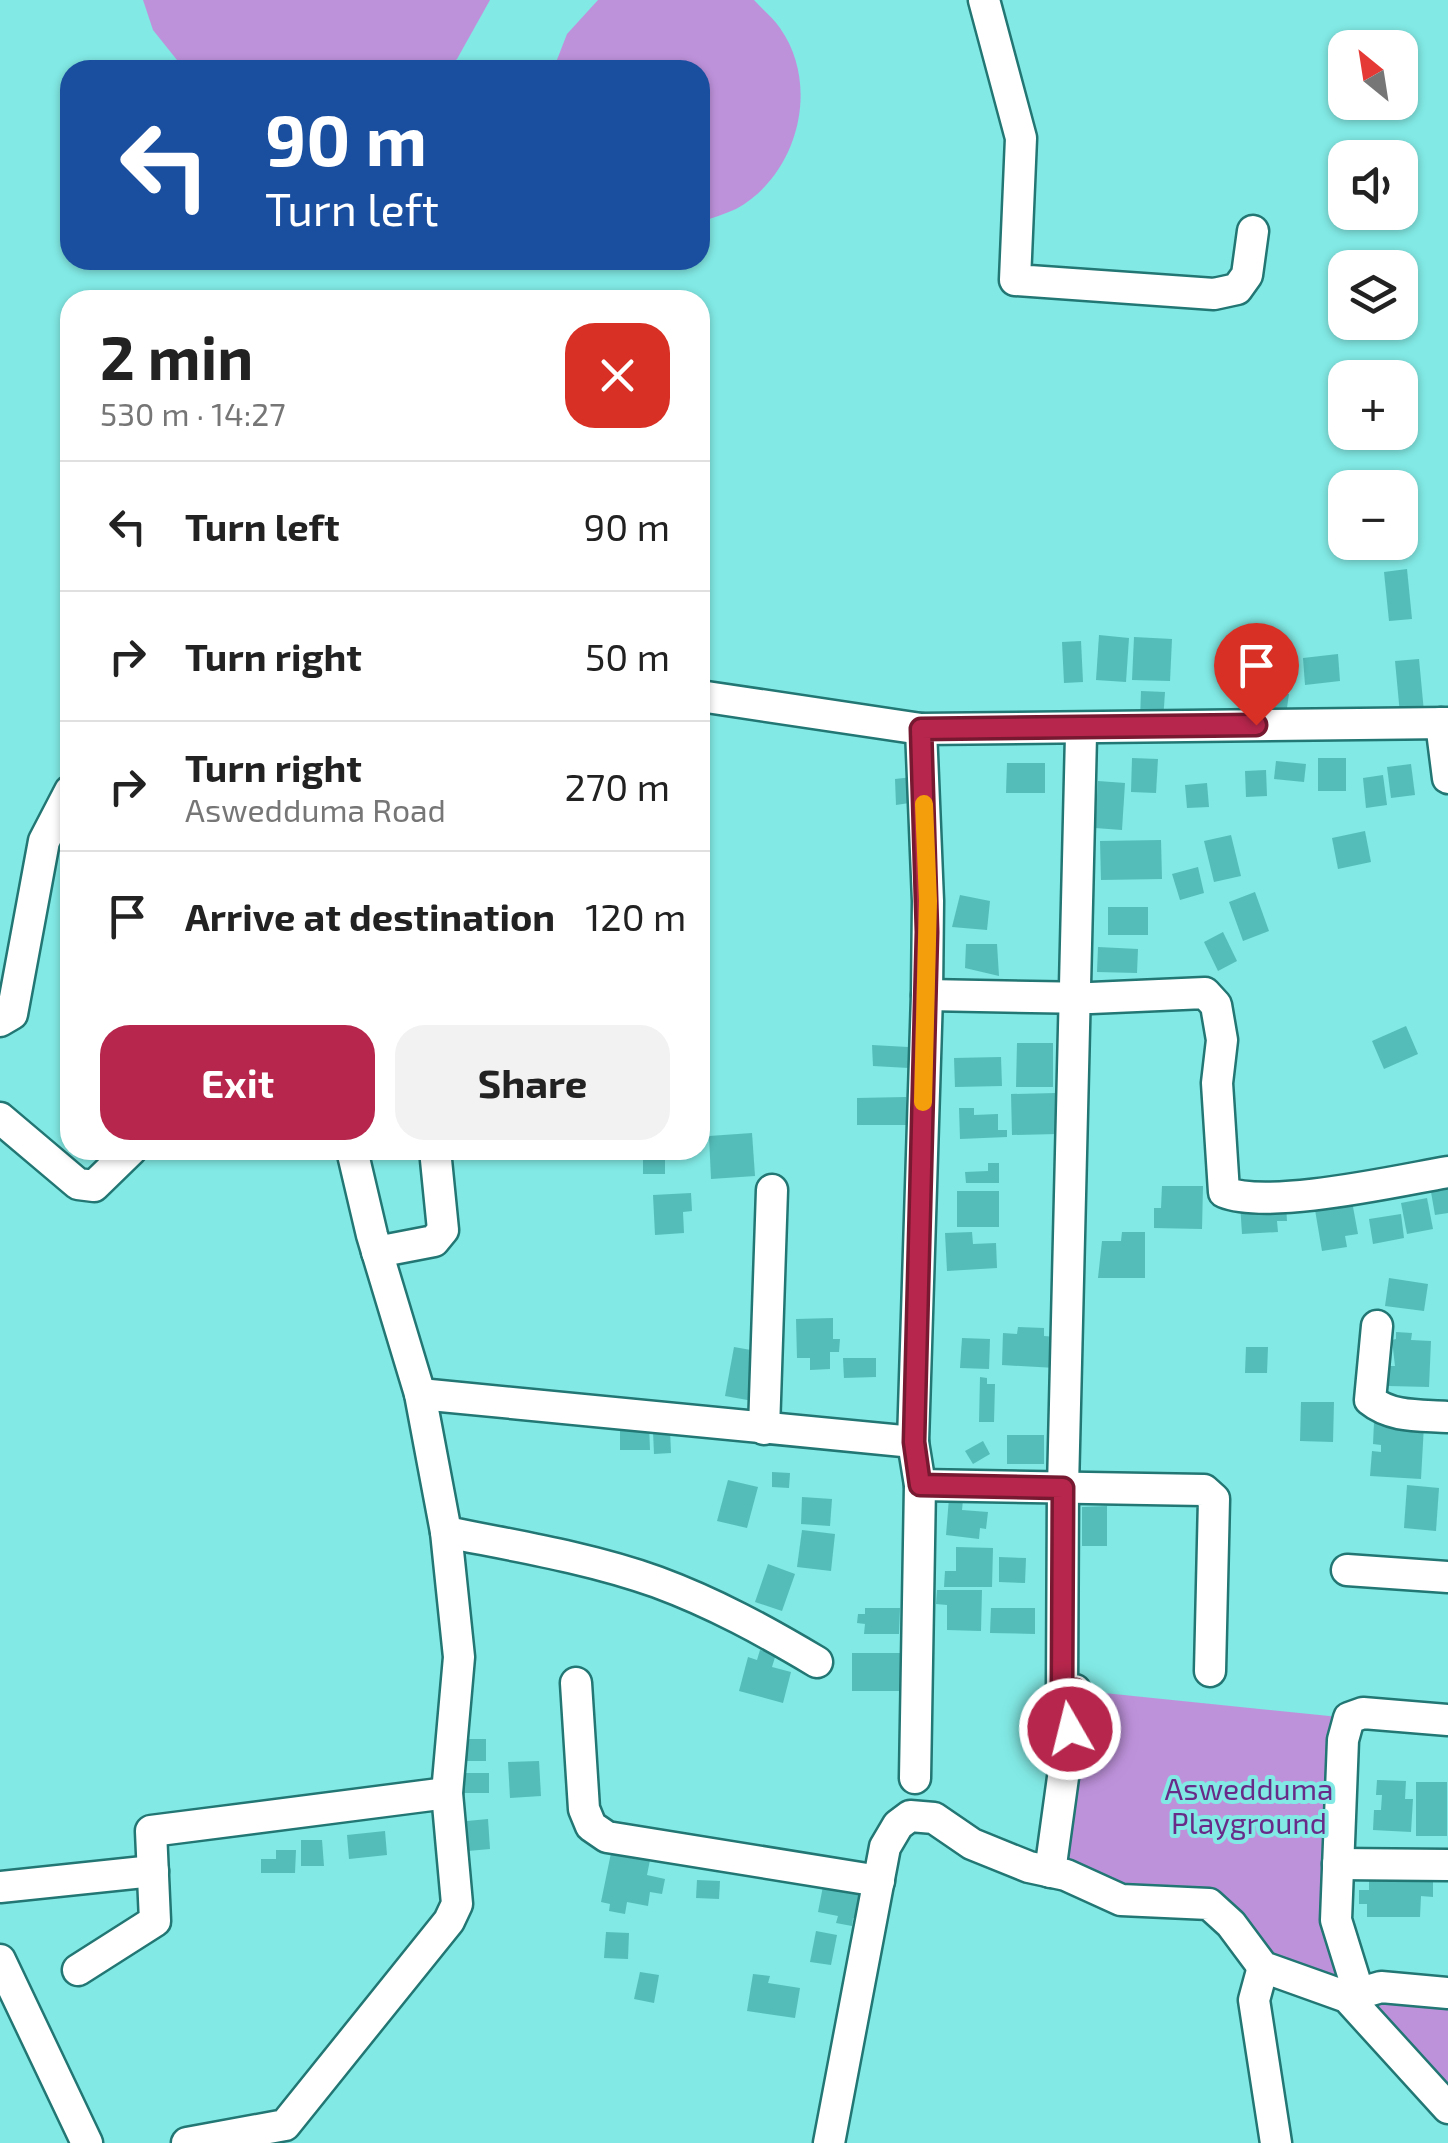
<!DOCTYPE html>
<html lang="en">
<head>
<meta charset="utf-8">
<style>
  body { margin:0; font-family:"Exo 2",sans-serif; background:#f2f2f2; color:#222; height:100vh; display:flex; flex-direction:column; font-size:38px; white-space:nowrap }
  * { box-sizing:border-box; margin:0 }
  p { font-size:32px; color:#767676 }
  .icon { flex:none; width:55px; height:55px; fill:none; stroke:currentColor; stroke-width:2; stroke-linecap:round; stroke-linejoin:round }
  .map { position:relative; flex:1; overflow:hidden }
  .details { position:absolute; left:60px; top:290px; width:650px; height:870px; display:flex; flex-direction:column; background:#fff; border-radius:30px; box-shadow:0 2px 8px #0004 }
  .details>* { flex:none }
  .top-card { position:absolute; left:60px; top:60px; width:650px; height:210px; border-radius:30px; box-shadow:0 2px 8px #0004; background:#1a4fa0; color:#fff; overflow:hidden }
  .needle { width:65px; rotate:330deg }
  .controls { position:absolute; left:1328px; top:30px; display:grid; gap:20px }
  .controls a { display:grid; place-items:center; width:90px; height:90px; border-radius:20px; background:#fff; box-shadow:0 2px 8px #0004; font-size:50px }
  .pin { position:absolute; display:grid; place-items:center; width:85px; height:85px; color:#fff; margin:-102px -42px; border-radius:50% 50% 50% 0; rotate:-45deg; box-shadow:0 0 10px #0007 }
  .pin .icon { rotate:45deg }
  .me { position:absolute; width:110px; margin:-55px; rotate:352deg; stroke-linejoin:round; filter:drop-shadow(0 0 8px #0008) }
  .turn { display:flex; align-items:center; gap:35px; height:210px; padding:0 40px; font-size:45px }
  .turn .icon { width:130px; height:130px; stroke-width:2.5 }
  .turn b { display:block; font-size:70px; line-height:85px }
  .round { display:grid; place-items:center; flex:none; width:105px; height:105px; border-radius:30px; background:#f2f2f2 }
  .overview { display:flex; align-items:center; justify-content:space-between; height:170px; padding:0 40px }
  h1 { font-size:60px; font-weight:700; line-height:75px }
  .action { display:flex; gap:20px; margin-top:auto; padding:20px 40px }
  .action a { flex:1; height:115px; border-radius:30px; background:#b7264c; color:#fff; font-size:40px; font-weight:700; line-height:115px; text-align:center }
  .action a+a { background:#f2f2f2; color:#222 }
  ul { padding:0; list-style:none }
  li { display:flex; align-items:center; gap:30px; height:130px; padding:0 40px; border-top:2px solid #e0e0e0 }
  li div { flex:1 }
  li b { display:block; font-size:38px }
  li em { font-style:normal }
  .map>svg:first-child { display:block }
  .green { fill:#be92db }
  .building { fill:#54bdb9 }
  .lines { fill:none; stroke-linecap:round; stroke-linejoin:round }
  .minor-casing { stroke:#227673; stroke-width:35 }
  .minor { stroke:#fff; stroke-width:30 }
  .route-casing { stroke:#771931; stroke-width:25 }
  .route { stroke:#b7264c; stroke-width:18 }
  .slow { stroke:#f59e0b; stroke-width:18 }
  .labels { text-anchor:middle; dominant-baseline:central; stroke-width:8; stroke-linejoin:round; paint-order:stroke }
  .park-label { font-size:30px; fill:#682c88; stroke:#82e9e4 }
</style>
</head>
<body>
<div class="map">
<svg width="1448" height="2143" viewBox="0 0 1448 2143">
  <rect width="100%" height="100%" fill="#82e9e4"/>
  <g class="green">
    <polygon points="143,0 490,0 457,59 444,70 185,70 153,30"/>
    <path d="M 598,0 L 754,0 C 762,9 773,18 780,28 C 821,86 798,175 736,209 C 725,214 712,218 700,222 L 700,70 L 553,70 L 567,34 Z"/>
    <polygon points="1075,1690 1349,1718 1348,1979 1282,1976 1208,1894 1130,1888 1050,1872"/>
    <polygon points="1448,1998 1448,2104 1353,1999"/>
  </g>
  <g class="building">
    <polygon points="1407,569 1412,619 1389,621 1384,572"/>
    <polygon points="1099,635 1129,638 1126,682 1096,680"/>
    <polygon points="1134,637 1172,639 1170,681 1132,680"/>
    <polygon points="1081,641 1083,682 1064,683 1062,642"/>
    <polygon points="1338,654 1340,681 1305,685 1303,658"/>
    <polygon points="1419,659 1424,712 1400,714 1395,661"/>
    <polygon points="1141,691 1165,692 1163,721 1140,720"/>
    <polygon points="1271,692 1289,694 1285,721 1268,718"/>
    <polygon points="1132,758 1158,759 1156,793 1131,792"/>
    <rect x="1318" y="758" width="28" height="33"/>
    <polygon points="1276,761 1306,764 1304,782 1274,779"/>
    <polygon points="1007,763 1045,763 1045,793 1006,793"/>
    <polygon points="1411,764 1415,795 1391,798 1387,767"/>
    <polygon points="1266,770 1267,796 1246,797 1245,771"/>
    <polygon points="1383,775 1387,805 1366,808 1363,778"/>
    <polygon points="913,777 916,802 896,805 895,779"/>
    <polygon points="1098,781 1125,783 1122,830 1095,828"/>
    <polygon points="1207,783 1209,807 1187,808 1185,785"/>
    <polygon points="1365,831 1371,862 1338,869 1332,838"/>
    <polygon points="1231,835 1241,876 1214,882 1204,841"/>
    <polygon points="1161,840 1162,879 1101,880 1100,841"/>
    <polygon points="1198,867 1204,893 1180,900 1172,874"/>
    <polygon points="1255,892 1269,931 1243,941 1229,902"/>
    <polygon points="960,895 990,901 987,930 952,927"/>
    <rect x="1108" y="907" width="40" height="28"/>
    <polygon points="1223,932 1237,961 1218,971 1204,942"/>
    <polygon points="966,944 997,944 999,976 965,968"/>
    <polygon points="1098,947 1138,949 1137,973 1097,972"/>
    <polygon points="1406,1026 1418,1054 1384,1069 1372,1041"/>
    <polygon points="1017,1043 1053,1043 1053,1087 1016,1087"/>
    <polygon points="872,1045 908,1047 909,1068 873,1066"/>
    <polygon points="1001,1057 1002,1086 955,1087 954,1058"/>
    <polygon points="1056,1093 1057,1134 1012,1135 1011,1094"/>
    <polygon points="906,1097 906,1125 857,1125 857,1098"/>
    <polygon points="959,1108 974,1108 974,1115 998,1114 998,1130 1007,1130 1007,1137 960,1139"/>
    <polygon points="752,1133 755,1176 711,1179 709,1136"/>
    <rect x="643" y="1150" width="22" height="24"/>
    <polygon points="988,1163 999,1163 999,1183 966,1183 965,1172 988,1171"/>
    <polygon points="1162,1186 1203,1186 1202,1229 1154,1228 1154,1208 1161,1208"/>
    <polygon points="1448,1189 1448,1213 1435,1215 1431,1192"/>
    <rect x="957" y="1191" width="42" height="36"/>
    <polygon points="691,1193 692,1211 683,1212 684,1233 655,1235 653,1195"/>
    <polygon points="1351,1196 1358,1234 1345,1236 1347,1247 1322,1251 1314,1204"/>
    <polygon points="1427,1198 1433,1229 1407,1234 1401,1203"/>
    <polygon points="1240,1203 1286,1205 1287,1221 1277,1221 1278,1232 1242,1234"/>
    <polygon points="1401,1214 1404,1238 1373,1244 1369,1219"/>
    <polygon points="972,1232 973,1244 996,1243 997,1268 947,1271 945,1233"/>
    <polygon points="1122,1232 1145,1232 1145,1278 1098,1278 1102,1241 1121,1241"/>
    <polygon points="1389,1278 1428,1284 1424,1311 1385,1306"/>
    <polygon points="833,1318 833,1339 840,1339 839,1352 830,1352 830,1369 810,1370 810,1358 797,1358 796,1319"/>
    <polygon points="1018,1327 1044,1328 1044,1336 1057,1337 1056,1368 1002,1365 1003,1333 1017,1334"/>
    <polygon points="1396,1332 1412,1333 1411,1340 1431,1341 1429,1387 1389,1386 1389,1379 1384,1379 1384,1366 1395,1366 1392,1340 1396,1339"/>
    <polygon points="962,1338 990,1339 989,1369 960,1368"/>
    <polygon points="734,1347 762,1352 753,1401 725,1396"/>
    <polygon points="1246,1347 1268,1347 1267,1373 1245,1373"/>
    <polygon points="843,1358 876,1358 876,1377 844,1378"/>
    <polygon points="980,1377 987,1378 987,1384 995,1384 994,1422 979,1422"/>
    <polygon points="1301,1402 1334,1402 1333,1442 1300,1441"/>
    <polygon points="1374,1422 1424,1425 1421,1479 1370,1476 1372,1451 1381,1452 1381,1445 1373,1444"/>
    <polygon points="649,1424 650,1450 620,1450 620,1425"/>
    <polygon points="670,1430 671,1453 654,1454 653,1431"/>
    <rect x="1007" y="1435" width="37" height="29"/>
    <polygon points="983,1441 990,1454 973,1464 965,1451"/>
    <polygon points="772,1472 790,1473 789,1488 772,1487"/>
    <polygon points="728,1480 758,1487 747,1528 717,1521"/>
    <polygon points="1407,1485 1439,1488 1436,1531 1404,1528"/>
    <polygon points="802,1497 832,1499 830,1526 801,1524"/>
    <polygon points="949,1498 963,1500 962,1510 988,1512 986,1529 980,1528 979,1539 946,1535"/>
    <polygon points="1107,1506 1107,1546 1082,1546 1082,1507"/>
    <polygon points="802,1530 835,1534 831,1571 797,1567"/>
    <polygon points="956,1547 993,1548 992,1587 944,1587 945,1571 956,1571"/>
    <polygon points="999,1557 1026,1558 1025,1583 999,1582"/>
    <polygon points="768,1564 795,1574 782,1611 755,1602"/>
    <polygon points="937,1590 982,1590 981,1631 947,1630 947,1605 936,1604"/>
    <polygon points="865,1608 900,1608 899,1634 864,1634 865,1624 857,1623 858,1614 865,1614"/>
    <polygon points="991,1608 1035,1608 1035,1634 990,1633"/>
    <polygon points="760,1650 776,1654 772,1667 791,1672 783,1703 739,1691 748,1657 757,1660"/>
    <rect x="852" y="1653" width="49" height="38"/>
    <rect x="460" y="1739" width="26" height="22"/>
    <polygon points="539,1761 541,1796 510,1798 508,1762"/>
    <rect x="461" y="1773" width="28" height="20"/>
    <polygon points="1377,1780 1406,1781 1405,1799 1413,1799 1411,1832 1373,1830 1374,1810 1381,1810 1382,1795 1376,1795"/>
    <rect x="1416" y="1782" width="31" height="54"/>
    <polygon points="488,1819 490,1849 468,1851 467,1821"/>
    <polygon points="385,1831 387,1855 349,1859 347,1835"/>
    <polygon points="301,1840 322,1840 324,1866 301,1866"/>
    <polygon points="276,1850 296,1850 295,1873 261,1873 261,1859 276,1859"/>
    <polygon points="611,1853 650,1860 647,1875 665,1879 662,1894 650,1892 648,1906 627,1902 625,1914 609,1911 610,1904 601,1902"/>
    <polygon points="825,1876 871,1884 864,1920 853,1918 852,1926 836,1923 838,1916 818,1912"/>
    <polygon points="1369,1878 1433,1878 1433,1897 1421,1896 1420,1917 1367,1917 1367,1904 1359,1904 1359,1890 1369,1890"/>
    <polygon points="697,1880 720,1881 719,1899 696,1898"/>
    <polygon points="816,1931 837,1935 831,1965 810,1962"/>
    <polygon points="606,1932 629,1933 628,1959 604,1958"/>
    <polygon points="640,1972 659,1975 654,2003 634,1999"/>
    <polygon points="753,1974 770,1976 768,1983 800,1988 795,2018 747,2011"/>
  </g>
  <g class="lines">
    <g class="minor-casing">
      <g id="minor">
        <polyline points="984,0 1021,138 1015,280 1214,294 1237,289 1247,275 1253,231"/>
        <polyline points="700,696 921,729 1448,723"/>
        <polyline points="1441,723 1448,778"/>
        <path d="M 927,995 L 1091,998 L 1205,993 L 1216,1005 L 1222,1040 L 1217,1083 L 1224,1192 C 1269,1210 1396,1181 1448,1172"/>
        <polyline points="0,1021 12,1014 44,841 70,791"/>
        <polyline points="0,1118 78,1184 94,1186 131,1150"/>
        <polyline points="352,1150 372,1235 420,1394 913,1442 927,995 928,901 921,729"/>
        <polyline points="377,1252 434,1241 443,1230 435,1150"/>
        <path d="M 1377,1326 L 1370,1400 C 1392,1418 1421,1415 1448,1417"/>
        <path d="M 420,1394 L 446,1532 C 516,1546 590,1558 657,1582 C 714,1603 765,1631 817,1662"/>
        <polyline points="764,1429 772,1190"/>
        <polyline points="913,1442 920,1485 915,1778"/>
        <polyline points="920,1485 1204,1490 1214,1499 1210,1671"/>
        <polyline points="1347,1570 1448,1577"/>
        <polyline points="576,1683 584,1809 591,1826 607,1837 879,1881"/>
        <polyline points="1338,1864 1448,1865"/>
        <polyline points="1050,1872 1075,1690 1062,1689 1063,1488 1081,735"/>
        <polyline points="0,1887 153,1871"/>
        <polyline points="0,1960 87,2143"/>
        <polyline points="1263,1967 1254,2000 1276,2143"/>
        <polyline points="78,1970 155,1921 151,1831 447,1793"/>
        <polyline points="1359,1994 1336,1920 1343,1740 1349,1718 1363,1713 1448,1720"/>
        <polyline points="1347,1997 1381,1987 1448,1993"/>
        <polyline points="187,2143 285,2125 449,1921 457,1904 447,1793 459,1657 446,1532"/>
        <polyline points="829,2143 885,1847 898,1825 910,1816 934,1818 972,1844 1029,1867 1066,1875 1121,1900 1209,1904 1231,1924 1263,1967 1347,1997 1448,2108"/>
      </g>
    </g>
    <use href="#minor" class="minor"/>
  </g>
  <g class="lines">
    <g class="route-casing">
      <polyline id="route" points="1070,1729 1075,1690 1062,1689 1063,1488 920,1485 914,1442 927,932 921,729 1256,725"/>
    </g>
    <use href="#route" class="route"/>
    <polyline class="slow" points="923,1102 928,901 924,804"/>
  </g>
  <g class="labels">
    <g class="park-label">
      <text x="1249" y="1788">Aswedduma<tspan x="1249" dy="34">Playground</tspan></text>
    </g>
  </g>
</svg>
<div class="controls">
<a><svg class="needle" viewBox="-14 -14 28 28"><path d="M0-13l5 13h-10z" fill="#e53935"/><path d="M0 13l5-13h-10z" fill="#767676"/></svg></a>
<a><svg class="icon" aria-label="sound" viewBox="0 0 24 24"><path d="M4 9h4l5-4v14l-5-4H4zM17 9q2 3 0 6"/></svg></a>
<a><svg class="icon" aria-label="layers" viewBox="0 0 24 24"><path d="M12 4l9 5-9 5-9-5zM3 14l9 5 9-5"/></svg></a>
<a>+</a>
<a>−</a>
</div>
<div class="pin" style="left:1256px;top:725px;background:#d93025"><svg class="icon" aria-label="arrive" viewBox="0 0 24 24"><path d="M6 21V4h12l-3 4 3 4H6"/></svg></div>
<svg class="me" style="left:1070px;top:1729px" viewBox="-20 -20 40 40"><circle r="17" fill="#b7264c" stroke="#fff" stroke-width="3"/><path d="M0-11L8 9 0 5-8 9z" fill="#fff"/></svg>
<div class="top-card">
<div class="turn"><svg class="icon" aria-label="left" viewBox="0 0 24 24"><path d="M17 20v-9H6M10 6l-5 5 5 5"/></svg><div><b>90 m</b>Turn left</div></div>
</div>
<section class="details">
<div class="overview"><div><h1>2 min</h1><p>530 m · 14:27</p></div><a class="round" style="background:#d93025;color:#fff"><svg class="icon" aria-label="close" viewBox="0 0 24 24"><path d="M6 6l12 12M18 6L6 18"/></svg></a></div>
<ul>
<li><svg class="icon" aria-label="left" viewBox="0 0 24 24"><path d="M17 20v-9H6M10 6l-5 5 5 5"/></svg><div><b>Turn left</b></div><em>90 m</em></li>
<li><svg class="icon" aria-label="right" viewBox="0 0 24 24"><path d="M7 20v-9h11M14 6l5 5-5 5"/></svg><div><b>Turn right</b></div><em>50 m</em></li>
<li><svg class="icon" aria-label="right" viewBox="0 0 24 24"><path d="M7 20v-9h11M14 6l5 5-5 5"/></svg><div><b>Turn right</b><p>Aswedduma Road</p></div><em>270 m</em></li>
<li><svg class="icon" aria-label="arrive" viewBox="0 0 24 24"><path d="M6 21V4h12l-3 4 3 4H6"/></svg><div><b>Arrive at destination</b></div><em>120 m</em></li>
</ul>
<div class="action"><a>Exit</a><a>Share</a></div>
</section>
</div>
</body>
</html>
